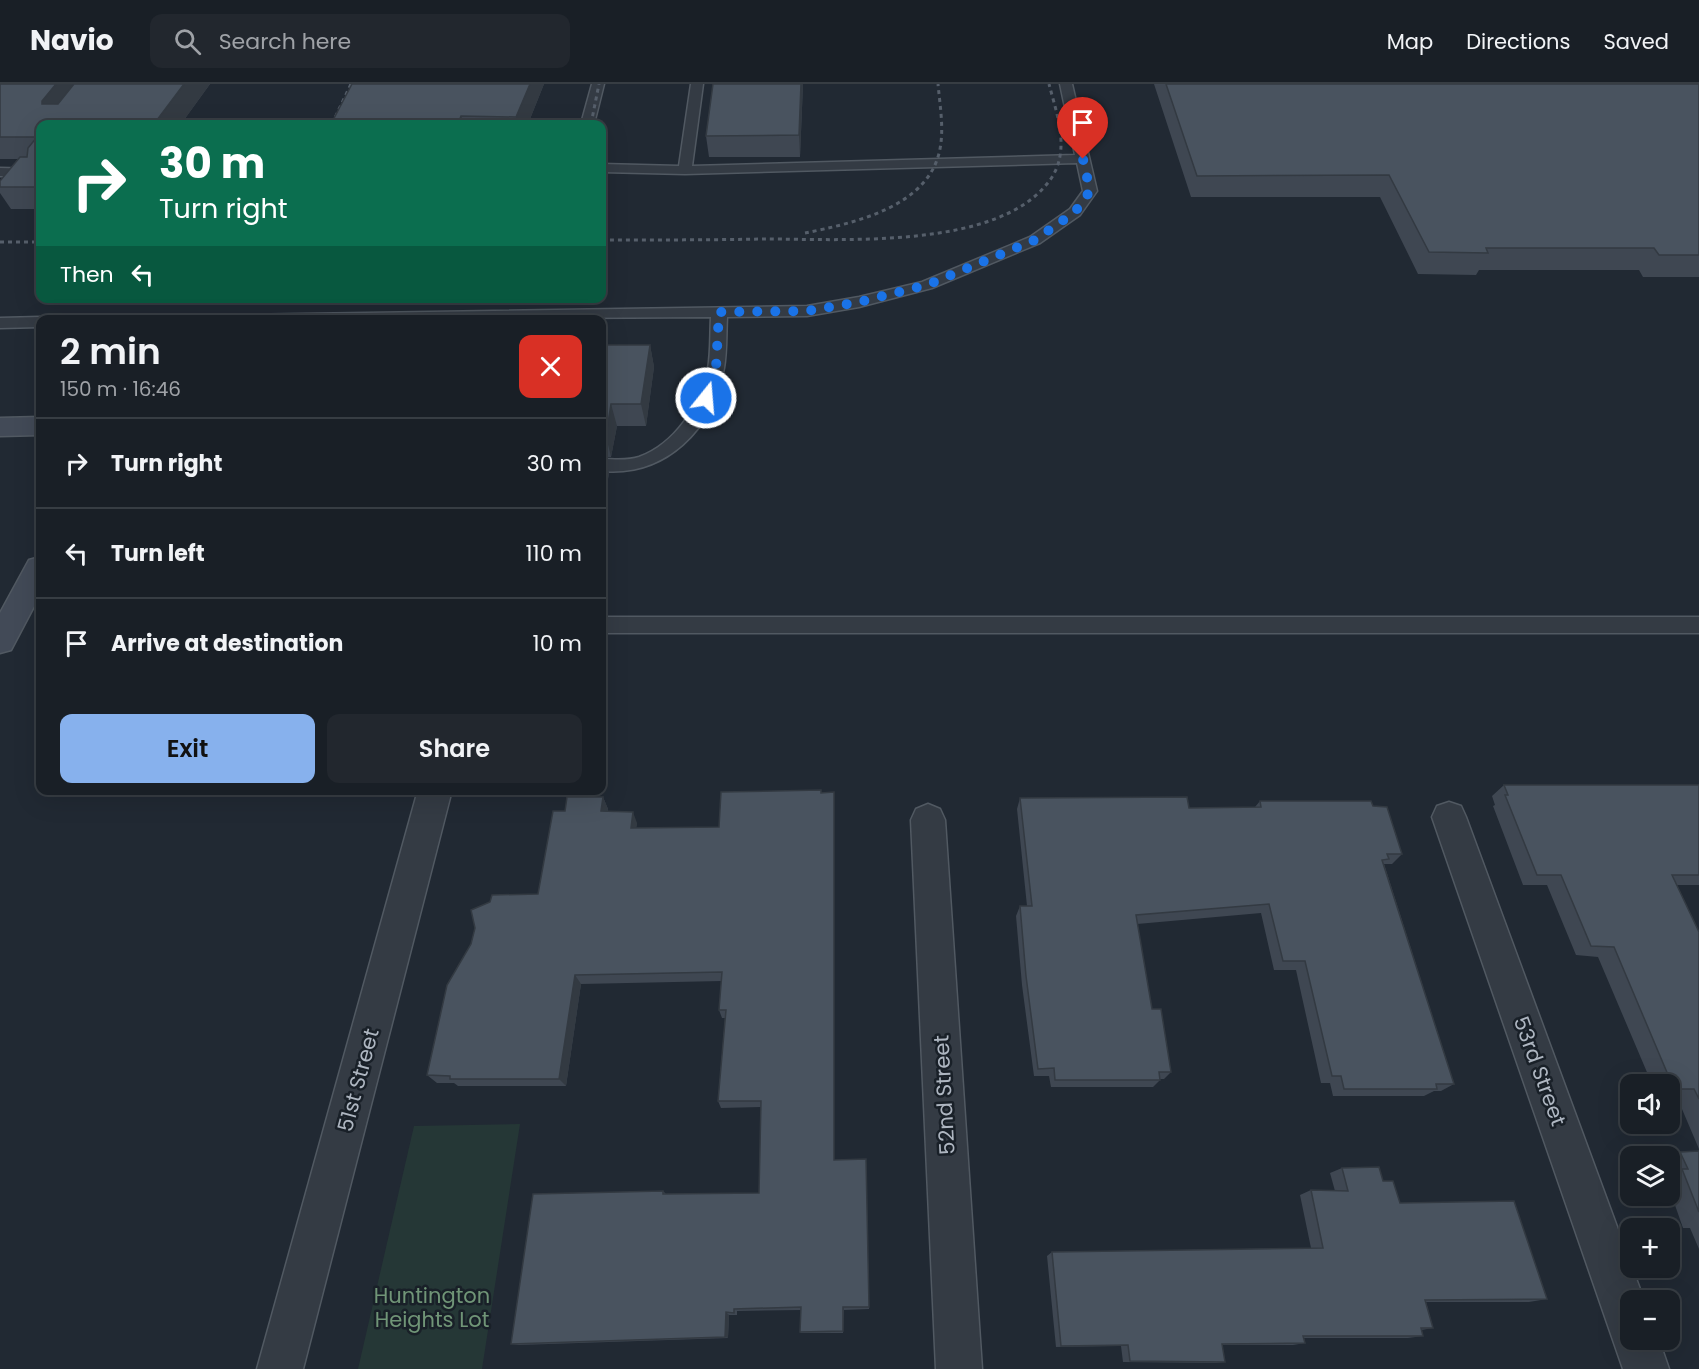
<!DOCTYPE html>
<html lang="en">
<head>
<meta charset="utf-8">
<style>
  body { margin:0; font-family:Poppins,sans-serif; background:#22272e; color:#f1f3f6; height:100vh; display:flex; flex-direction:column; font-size:22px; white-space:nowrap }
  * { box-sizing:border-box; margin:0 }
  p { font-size:20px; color:#9fa2a7 }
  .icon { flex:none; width:33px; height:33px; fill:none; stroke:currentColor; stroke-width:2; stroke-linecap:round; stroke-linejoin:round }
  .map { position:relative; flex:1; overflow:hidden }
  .sheet { position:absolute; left:36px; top:231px; width:570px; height:480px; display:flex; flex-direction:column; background:#191f26; border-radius:12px; box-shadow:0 6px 24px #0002,0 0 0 2px #373d43 }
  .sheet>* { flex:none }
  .top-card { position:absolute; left:36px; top:36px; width:570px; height:183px; border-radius:12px; box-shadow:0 6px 24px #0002,0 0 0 2px #373d43; background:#0b6e4f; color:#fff; overflow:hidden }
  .tools { position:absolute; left:1620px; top:990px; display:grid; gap:12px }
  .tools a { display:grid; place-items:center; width:60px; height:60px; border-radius:12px; background:#191f26; box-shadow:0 6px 24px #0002,0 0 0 2px #373d43; font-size:30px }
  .pin { position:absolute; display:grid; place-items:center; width:51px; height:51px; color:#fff; margin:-62px -26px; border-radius:50% 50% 50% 0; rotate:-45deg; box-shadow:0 0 6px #0007 }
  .pin .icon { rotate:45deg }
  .me { position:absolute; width:66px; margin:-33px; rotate:17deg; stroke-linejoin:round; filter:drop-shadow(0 0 4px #0008) }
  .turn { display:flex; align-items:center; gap:21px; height:126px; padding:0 24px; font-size:27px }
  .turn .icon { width:78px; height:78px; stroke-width:2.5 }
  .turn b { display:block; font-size:42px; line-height:51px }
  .then { display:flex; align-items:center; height:57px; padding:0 24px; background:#0003; gap:12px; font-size:22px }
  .round { display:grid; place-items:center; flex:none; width:63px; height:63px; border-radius:12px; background:#22272e }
  .overview { display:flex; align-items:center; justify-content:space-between; height:102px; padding:0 24px }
  h1 { font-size:36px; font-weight:600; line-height:45px }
  .primary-button { display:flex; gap:12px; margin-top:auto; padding:12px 24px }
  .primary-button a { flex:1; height:69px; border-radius:12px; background:#87b1ed; color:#111; font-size:24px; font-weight:600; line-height:69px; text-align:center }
  .primary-button a+a { background:#22272e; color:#f1f3f6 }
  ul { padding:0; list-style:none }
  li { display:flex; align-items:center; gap:18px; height:90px; padding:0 24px; border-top:2px solid #373d43 }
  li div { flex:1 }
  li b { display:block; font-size:22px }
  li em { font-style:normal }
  header { display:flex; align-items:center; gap:36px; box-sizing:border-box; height:84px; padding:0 30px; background:#191f26; border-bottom:2px solid #373d43 }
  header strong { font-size:28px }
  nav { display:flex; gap:33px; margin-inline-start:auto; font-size:21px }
  .search { width:420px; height:54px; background:#22272e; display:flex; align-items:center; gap:15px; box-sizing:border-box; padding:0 21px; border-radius:12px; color:#9fa2a7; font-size:22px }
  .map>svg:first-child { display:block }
  .green { fill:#253736 }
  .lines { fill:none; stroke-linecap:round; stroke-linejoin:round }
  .lane-casing { stroke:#515962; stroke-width:3 }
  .street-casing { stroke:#515962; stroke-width:3 }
  .secondary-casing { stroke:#515962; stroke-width:3 }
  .lane { fill:#343b44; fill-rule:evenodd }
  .street { fill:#343b44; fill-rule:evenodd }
  .secondary { fill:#424a57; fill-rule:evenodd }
  .rail { stroke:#565f6b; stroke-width:3; stroke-dasharray:4 4; stroke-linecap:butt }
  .wall { fill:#3f4752 }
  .shaded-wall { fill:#333a42 }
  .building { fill:#49535f; stroke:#333a42; stroke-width:1.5 }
  .route { stroke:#1a73e8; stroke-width:10; stroke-dasharray:0 18 }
  .labels { text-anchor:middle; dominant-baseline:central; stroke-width:5; stroke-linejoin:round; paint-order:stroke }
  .near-street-label { font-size:21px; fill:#aeb6c1; stroke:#192028 }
  .near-park-label { font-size:21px; fill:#709577; stroke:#192028 }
</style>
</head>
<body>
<header>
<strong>Navio</strong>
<div class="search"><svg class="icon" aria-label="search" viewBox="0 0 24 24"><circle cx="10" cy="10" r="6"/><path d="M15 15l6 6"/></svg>Search here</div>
<nav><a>Map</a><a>Directions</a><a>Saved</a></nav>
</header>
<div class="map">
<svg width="1699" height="1285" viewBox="0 0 1699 1285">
  <rect width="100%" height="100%" fill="#212933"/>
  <polygon class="green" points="520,1040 482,1285 358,1285 414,1042"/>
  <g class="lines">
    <g class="lane-casing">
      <g id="lane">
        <polygon points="592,0 604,0 594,40 581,40"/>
        <path d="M 691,0 L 703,0 L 692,82 L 1075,71 L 1060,0 L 1072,0 L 1097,107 L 1080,131 L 1040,159 L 932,204 L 859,223 L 807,232 L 727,233 C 726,250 727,267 724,284 C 713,345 666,393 602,387 L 602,375 C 613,375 627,377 639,373 C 675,360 700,321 708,285 C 711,268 710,250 711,233 L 232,236 L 239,231 L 807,222 L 859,213 L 922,198 L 1030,153 L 1070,125 L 1083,107 L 1077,79 L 685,90 L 602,88 L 602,80 L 679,82 Z"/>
        <polygon points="0,84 40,85 40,93 0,92"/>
        <polygon points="40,233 46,236 40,236 40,243 0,244 0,234"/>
        <rect x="602" y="533" width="1097" height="16"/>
      </g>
    </g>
    <g class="street-casing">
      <g id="street">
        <polygon points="418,706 452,706 303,1285 257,1285"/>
        <polygon points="1449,718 1461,722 1466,733 1644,1216 1630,1216 1630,1256 1659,1256 1669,1285 1623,1285 1432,733 1437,722"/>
        <polygon points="928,720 940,725 945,736 982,1285 936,1285 911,736 916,725"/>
      </g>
    </g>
    <g class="secondary-casing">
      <g id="secondary">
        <polygon points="40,333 40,351 0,352 0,334"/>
        <polygon points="40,473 40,511 11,566 0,569 0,529 29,476"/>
      </g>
    </g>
    <use href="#lane" class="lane"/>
    <use href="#street" class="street"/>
    <use href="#secondary" class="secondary"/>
    <g class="rail">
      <polyline points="332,40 351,0"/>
      <polyline points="591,40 599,0"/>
      <path d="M 805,149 C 854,139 929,123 940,65 C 944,44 940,22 938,0"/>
      <path d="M 602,156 C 656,156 711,156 765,155 C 843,155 1000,166 1050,96 C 1071,67 1057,31 1049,0"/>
      <polyline points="0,158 40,158"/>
    </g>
  </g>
  <g class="wall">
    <polygon points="0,0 210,0 181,40 40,40 40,125 11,125 0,109 0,97 19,75 0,75"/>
    <polygon points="544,0 528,40 331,40"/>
    <polygon points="803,0 800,73 709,73 706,52"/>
    <polygon points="1154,0 1699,0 1699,193 1643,193 1639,186 1479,186 1476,191 1418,190 1380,113 1191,113"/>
    <polygon points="602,261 650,261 654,283 646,342 617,342 611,373 604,373 609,389 602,431"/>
    <polygon points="1504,701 1699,701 1699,801 1677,801 1699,848 1699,1065 1676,1011 1670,1011 1670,1000 1652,1000 1598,873 1576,871 1547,801 1523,801 1493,722 1495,721 1492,712"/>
    <polygon points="603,713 608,725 608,727 637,739 636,744 834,1076 869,1223 869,1225 844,1226 843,1249 801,1249 800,1248 801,1226 737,1227 737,1231 729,1231 728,1254 519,1261 511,1260 663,1107 666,1110 759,1109 761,1023 721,1024 718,1017 725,934 722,934 719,926 722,897 581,900 566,1002 458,1002 454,999 437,999 427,991 538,810 565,727"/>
    <polygon points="1020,714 1189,724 1255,723 1260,717 1373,722 1402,770 1392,780 1384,780 1454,1000 1441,1007 1434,1007 1424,1012 1333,1012 1330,999 1321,999 1296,886 1274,886 1261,829 1137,840 1152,925 1171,988 1164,995 1160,995 1160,996 1153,1003 1051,1003 1049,992 1034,992 1022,901 1016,832 1020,822 1027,822 1017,725"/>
    <polygon points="1699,1067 1699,1165 1690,1144 1683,1144 1670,1107 1670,1072 1664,1072 1680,1068"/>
    <polygon points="1342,1084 1383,1097 1400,1119 1547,1215 1529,1218 1426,1218 1433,1244 1421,1246 1423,1252 1408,1254 1304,1254 1305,1259 1293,1261 1222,1261 1225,1278 1216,1279 1123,1278 1121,1262 1056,1263 1047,1172 1052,1168 1311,1164 1300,1111 1311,1106 1335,1107 1330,1089"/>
  </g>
  <g class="shaded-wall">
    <polygon points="56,0 85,0 55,39 42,20 42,17"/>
    <polygon points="184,0 210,0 181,40 154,40"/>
    <polygon points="530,0 544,0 528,40 518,40 516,33"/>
    <polygon points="801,0 803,0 800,73 799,51"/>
    <polygon points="461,32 464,40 458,40"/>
    <polygon points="650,261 654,283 646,342 641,320"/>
    <polygon points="611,320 617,342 611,373 606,352"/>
    <polygon points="603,368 609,389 602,431 602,377"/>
    <polygon points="603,713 608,725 606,738 601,727"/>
    <polygon points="633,728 637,739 635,755 631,744"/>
    <polygon points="575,891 581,900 566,1002 559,995"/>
    <polygon points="726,1228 729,1231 728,1254 725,1253"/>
  </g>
  <g class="building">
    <polygon points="0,0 56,0 42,17 42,20 58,20 74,0 184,0 154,40 40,40 40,103 0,103 0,97 20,73 27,73 28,64 37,53 0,53"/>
    <polygon points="352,0 530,0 516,33 461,32 458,40 331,40"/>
    <polygon points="713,0 801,0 799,51 706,52"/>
    <polygon points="1166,0 1699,0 1699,171 1659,171 1654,164 1486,164 1488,169 1429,168 1389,91 1197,92"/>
    <polygon points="602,261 650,261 641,320 611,320 606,352 602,352"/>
    <polygon points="1504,701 1699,701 1699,791 1672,791 1699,848 1699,1015 1694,1005 1674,1005 1614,863 1591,862 1561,791 1537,791 1505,711 1508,711"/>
    <polygon points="821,706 821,709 834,708 834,1076 866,1075 869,1223 843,1223 843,1247 800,1248 801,1223 734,1225 734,1229 726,1228 725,1253 511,1260 533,1110 663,1107 663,1110 759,1109 761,1017 718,1017 726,926 719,926 722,888 575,891 559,995 450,995 450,992 427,991 447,901 471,860 475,844 471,826 490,818 492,811 538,810 553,727 565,727 567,713 603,713 601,727 633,728 631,744 719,743 721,708"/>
    <polygon points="1187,713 1189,724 1261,723 1260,717 1371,717 1373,722 1387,723 1402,770 1387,770 1389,775 1382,776 1454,1000 1436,1000 1437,1005 1344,1005 1341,992 1332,992 1305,877 1283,877 1269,820 1136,831 1152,925 1161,925 1171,988 1159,988 1160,996 1055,996 1054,984 1038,985 1026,892 1020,822 1032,822 1020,714"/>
    <polygon points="1699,1067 1699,1128 1682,1085 1688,1085 1680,1068"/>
    <polygon points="1379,1083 1383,1097 1393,1097 1400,1119 1514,1117 1547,1215 1425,1216 1433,1244 1421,1244 1423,1252 1303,1252 1305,1259 1222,1260 1225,1278 1130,1277 1128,1261 1061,1262 1052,1168 1323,1164 1311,1106 1348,1107 1342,1084"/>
  </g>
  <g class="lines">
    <polyline class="route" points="706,314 716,284 719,228 807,227 859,218 927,201 1035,156 1075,128 1090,107 1083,75"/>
  </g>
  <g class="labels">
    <g class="near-street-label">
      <text transform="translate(1540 987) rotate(70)">53rd Street</text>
      <text transform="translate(358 996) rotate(-75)">51st Street</text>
      <text transform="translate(944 1011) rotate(-93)">52nd Street</text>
    </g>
    <g class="near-park-label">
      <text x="432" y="1211">Huntington<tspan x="432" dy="24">Heights Lot</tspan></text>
    </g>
  </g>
</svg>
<div class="tools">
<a><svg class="icon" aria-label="sound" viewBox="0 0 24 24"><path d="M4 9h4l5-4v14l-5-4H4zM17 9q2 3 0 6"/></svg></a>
<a><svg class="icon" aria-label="layers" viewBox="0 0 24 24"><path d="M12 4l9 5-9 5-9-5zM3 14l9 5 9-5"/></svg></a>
<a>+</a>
<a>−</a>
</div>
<div class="pin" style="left:1083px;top:75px;background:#d93025"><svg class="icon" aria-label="arrive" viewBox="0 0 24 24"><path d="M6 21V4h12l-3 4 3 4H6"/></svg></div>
<svg class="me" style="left:706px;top:314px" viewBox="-20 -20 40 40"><circle r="17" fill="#1a73e8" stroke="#fff" stroke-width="3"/><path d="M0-11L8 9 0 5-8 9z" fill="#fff"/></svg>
<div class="top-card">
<div class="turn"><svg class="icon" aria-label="right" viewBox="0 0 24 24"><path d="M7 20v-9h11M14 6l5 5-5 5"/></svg><div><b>30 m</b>Turn right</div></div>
<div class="then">Then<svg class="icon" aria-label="left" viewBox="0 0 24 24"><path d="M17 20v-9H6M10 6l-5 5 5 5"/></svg></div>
</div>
<section class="sheet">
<div class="overview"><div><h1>2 min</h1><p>150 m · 16:46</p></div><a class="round" style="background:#d93025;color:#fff"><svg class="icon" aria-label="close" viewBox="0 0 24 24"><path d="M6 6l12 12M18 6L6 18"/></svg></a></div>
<ul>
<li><svg class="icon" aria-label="right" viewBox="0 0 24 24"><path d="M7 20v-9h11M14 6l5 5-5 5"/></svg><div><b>Turn right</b></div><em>30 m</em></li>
<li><svg class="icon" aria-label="left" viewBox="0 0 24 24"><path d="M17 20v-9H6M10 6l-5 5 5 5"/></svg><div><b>Turn left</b></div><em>110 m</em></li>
<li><svg class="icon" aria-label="arrive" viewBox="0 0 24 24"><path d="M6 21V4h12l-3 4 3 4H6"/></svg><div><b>Arrive at destination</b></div><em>10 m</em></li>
</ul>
<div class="primary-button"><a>Exit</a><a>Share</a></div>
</section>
</div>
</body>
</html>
